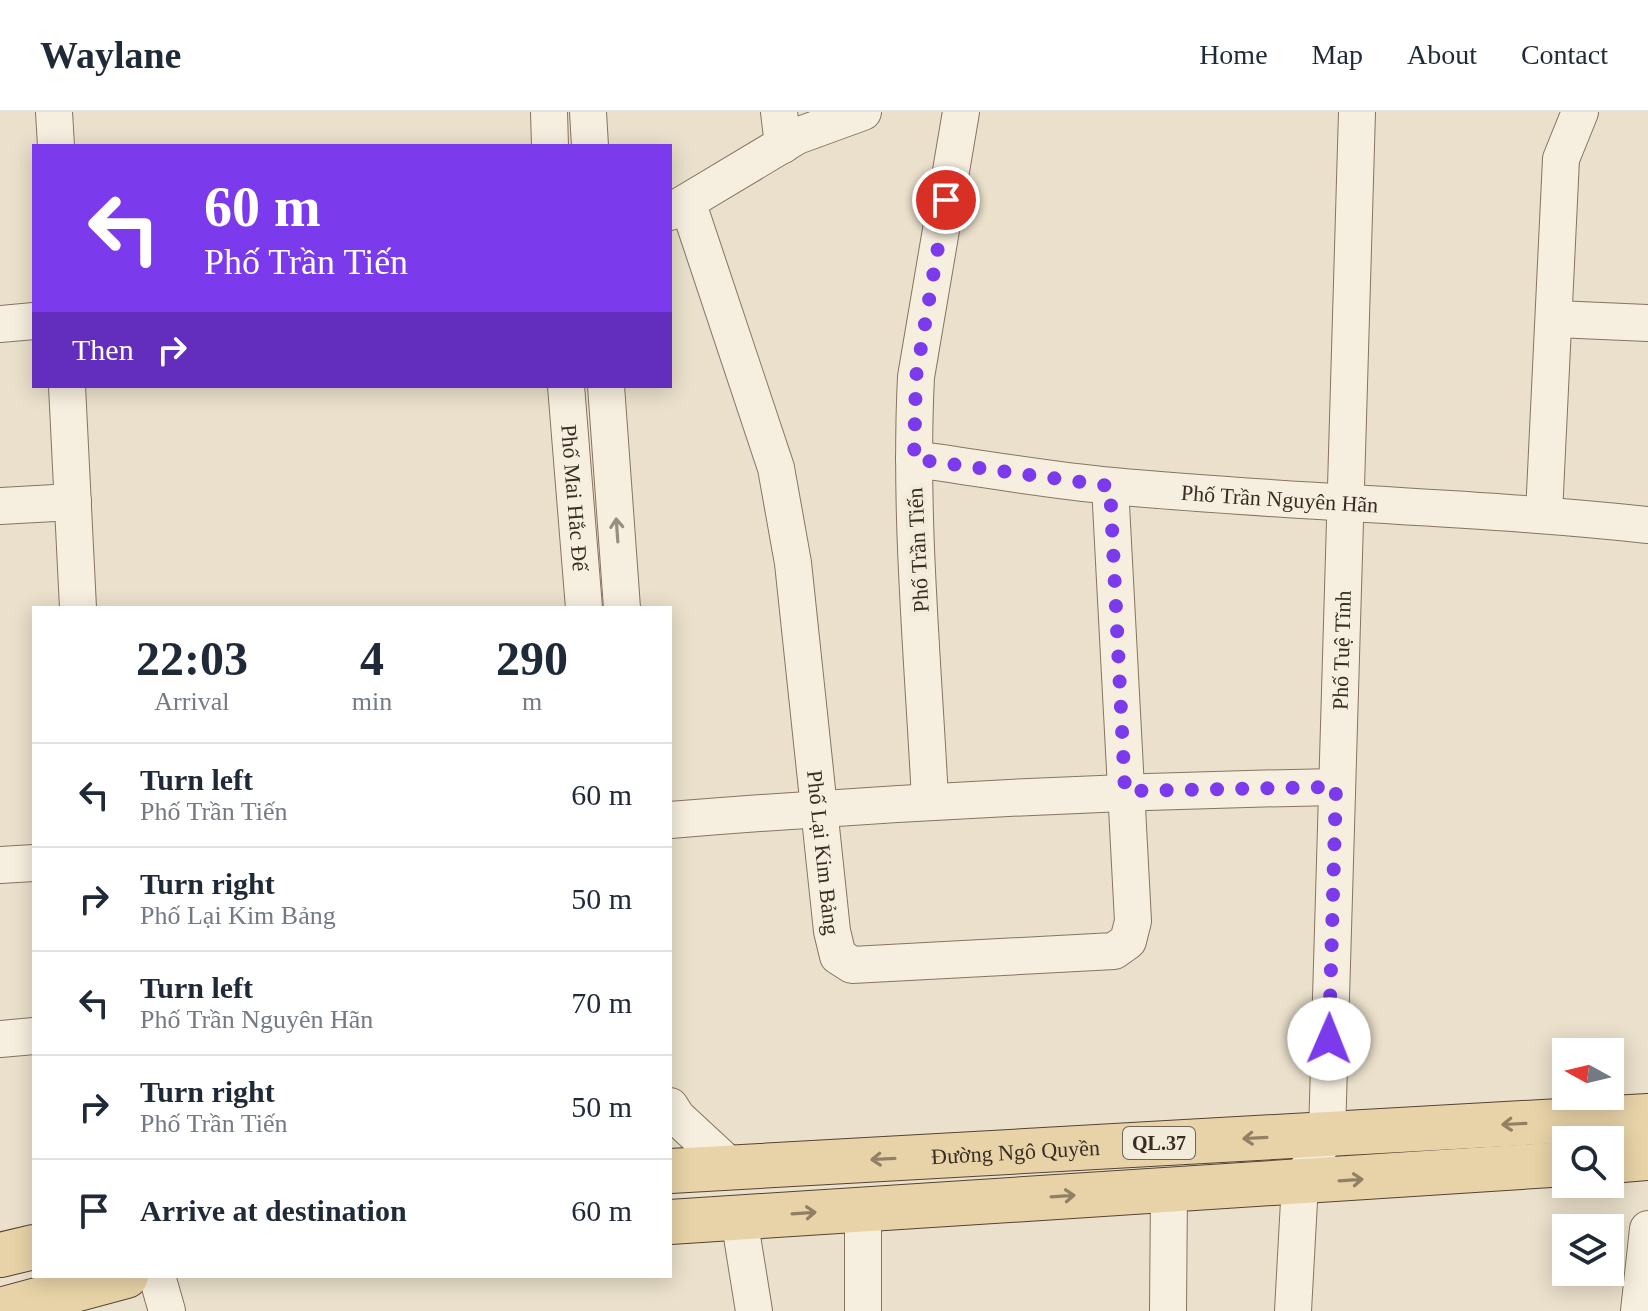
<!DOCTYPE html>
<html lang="en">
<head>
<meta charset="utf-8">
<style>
  body { margin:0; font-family:Georgia,serif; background:#f2f2f3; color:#1f2937; height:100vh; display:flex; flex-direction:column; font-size:30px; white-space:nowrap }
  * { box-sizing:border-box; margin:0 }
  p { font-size:26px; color:#747a83 }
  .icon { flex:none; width:44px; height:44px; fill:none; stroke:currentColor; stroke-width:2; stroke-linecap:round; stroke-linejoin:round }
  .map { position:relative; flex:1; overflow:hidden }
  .side { position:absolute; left:32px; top:494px; width:640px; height:672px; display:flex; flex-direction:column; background:#fff; border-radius:0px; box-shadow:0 4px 20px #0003 }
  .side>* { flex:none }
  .top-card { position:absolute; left:32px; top:32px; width:640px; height:244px; border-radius:0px; box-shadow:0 4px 20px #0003; background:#7c3aed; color:#fff; overflow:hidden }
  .needle { width:52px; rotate:278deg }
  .buttons { position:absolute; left:1552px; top:926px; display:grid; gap:16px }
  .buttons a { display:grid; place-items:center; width:72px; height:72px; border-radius:0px; background:#fff; box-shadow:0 4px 20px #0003; font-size:40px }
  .pin { position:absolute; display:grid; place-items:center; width:68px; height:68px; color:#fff; margin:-34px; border:4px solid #fff; border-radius:50%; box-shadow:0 2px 8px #0007 }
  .me { position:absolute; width:88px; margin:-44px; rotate:1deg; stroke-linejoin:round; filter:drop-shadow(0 0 6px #0008) }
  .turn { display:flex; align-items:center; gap:28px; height:168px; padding:0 40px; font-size:36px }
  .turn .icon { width:104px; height:104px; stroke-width:2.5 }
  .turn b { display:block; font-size:56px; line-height:68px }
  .then { display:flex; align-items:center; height:76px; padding:0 40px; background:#0003; gap:16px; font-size:30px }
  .eta { display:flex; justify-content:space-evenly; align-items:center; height:136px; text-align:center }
  .eta b { font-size:48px; font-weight:800; line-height:56px }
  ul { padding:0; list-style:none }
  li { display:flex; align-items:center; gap:24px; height:104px; padding:0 40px; border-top:2px solid #e0e1e3 }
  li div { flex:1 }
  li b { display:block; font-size:30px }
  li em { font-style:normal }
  header { display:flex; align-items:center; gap:48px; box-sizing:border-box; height:112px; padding:0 40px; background:#fff; border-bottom:2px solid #e0e1e3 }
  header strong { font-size:38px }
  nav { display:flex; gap:44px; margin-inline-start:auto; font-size:28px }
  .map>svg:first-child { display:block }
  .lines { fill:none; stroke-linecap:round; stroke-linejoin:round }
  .minor-casing { stroke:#867461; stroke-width:38 }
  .major-casing { stroke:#544334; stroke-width:46 }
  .minor { stroke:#f6eede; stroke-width:36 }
  .major { stroke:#e8d3a8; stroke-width:44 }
  .oneway { stroke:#978d80 }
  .oneway2 { stroke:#908066 }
  .route { stroke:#7c3aed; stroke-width:14; stroke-dasharray:0 25.2 }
  .labels { text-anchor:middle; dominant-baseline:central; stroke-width:8; stroke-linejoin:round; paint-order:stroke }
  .shield { fill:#f3ebda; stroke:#70655a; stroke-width:2 }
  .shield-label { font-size:20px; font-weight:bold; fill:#382c23 }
  .street-label { font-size:22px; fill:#382c23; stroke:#f3ebda }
</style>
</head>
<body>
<header>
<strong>Waylane</strong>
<nav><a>Home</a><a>Map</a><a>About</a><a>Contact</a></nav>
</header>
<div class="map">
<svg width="1648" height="1199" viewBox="0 0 1648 1199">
  <rect width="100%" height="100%" fill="#eae0cb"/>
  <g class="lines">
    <g class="minor-casing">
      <g id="minor">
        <polyline points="54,0 56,34"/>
        <polyline points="549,0 550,34"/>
        <polyline points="588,0 590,34"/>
        <polyline points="779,0 783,33"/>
        <path id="s1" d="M 688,92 L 776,356 L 793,451 L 832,819 L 838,844 L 852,853 L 1114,839 L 1128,829 L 1133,809 L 1110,374"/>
        <polyline points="670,100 797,24 863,0"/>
        <polyline points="1556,207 1648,211"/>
        <polyline points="0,212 34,209"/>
        <polyline points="67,274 78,496"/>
        <path id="s2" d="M 566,274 L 584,496"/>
        <polyline points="606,274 622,496"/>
        <path id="s3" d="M 914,347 C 980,356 1046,368 1113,374 C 1291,391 1470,394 1648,413"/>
        <polyline points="0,394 73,390"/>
        <polyline points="1544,402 1561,47 1580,0"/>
        <path d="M 930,688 C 923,547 909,405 916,265 L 961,0"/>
        <path d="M 670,708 C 892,690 1113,679 1336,675"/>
        <polyline points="0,753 34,751"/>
        <polyline points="0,927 34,924"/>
        <polyline points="670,994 677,1005 732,1056"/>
        <polyline points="739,1106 754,1199"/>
        <polyline points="157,1164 167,1199"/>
        <polyline points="863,1199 863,1097"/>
        <polyline points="1168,1199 1169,1078"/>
        <path id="s4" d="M 1293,1199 L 1300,1071 L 1327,1022 L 1357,0"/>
        <polyline points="1639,1199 1648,1117"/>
      </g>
    </g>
    <g class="major-casing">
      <g id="major">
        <polyline points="1610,1049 1648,1046"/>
        <path id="s5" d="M 670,1059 L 1648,1004"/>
        <polyline points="670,1110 1566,1052"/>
        <polyline points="0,1143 34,1135"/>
        <polyline points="0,1198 126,1164"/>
      </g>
    </g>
    <use href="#minor" class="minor"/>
    <use href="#major" class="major"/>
  </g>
  <defs><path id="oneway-shaft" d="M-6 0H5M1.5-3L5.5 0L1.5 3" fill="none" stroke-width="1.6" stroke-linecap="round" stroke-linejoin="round" transform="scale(2)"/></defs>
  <use class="oneway" href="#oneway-shaft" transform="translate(617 418) rotate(-94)"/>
  <g class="oneway2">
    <use href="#oneway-shaft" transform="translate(1514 1012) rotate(177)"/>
    <use href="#oneway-shaft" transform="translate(1255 1026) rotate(177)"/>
    <use href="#oneway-shaft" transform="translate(883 1047) rotate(177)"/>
    <use href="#oneway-shaft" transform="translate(1351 1068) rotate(-4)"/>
    <use href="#oneway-shaft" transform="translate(1063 1084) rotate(-4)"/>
    <use href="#oneway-shaft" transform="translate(804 1101) rotate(-4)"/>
  </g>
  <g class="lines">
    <polyline class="route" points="946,88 916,265 914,347 1110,374 1125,679 1336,675 1329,927"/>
  </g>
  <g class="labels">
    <rect class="shield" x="1123" y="1015" width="72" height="32" rx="6"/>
    <g class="shield-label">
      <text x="1159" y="1031">QL.37</text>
    </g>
    <g class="street-label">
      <text stroke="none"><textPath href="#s2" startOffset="112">Phố Mai Hắc Đế</textPath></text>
      <text stroke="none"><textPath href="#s3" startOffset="368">Phố Trần Nguyên Hãn</textPath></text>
      <text transform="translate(918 438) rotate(-93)">Phố Trần Tiến</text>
      <text stroke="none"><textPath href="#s4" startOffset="668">Phố Tuệ Tĩnh</textPath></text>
      <text stroke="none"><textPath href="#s1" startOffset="666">Phố Lại Kim Bảng</textPath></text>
      <text stroke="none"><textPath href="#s5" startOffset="346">Đường Ngô Quyền</textPath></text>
    </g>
  </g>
</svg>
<div class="buttons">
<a><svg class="needle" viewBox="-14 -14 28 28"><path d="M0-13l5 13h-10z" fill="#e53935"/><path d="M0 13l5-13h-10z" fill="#747a83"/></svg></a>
<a><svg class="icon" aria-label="search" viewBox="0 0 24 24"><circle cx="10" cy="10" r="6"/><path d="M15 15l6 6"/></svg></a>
<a><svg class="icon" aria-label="layers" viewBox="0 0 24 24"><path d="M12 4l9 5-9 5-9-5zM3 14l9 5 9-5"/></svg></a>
</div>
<div class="pin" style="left:946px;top:88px;background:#d93025"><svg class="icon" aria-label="arrive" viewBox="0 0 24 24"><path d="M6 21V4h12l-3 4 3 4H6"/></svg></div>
<svg class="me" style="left:1329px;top:927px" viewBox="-20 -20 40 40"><circle r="19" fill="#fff"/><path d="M0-13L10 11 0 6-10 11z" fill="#7c3aed"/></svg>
<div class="top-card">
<div class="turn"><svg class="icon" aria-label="left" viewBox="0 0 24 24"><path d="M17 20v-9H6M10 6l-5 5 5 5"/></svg><div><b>60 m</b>Phố Trần Tiến</div></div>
<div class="then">Then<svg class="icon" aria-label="right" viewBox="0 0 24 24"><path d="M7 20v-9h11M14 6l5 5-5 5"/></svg></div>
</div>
<section class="side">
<div class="eta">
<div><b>22:03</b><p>Arrival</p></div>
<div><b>4</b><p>min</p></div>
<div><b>290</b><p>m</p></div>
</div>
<ul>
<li><svg class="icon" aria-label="left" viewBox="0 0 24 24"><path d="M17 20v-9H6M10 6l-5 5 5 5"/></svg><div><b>Turn left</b><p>Phố Trần Tiến</p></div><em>60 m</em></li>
<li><svg class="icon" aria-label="right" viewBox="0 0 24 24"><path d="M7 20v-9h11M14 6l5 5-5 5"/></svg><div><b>Turn right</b><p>Phố Lại Kim Bảng</p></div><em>50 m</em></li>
<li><svg class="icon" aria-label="left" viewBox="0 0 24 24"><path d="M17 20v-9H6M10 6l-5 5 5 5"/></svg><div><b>Turn left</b><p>Phố Trần Nguyên Hãn</p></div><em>70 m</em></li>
<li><svg class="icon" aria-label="right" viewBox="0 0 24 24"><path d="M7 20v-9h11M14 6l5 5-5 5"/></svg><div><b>Turn right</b><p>Phố Trần Tiến</p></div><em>50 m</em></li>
<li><svg class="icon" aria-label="arrive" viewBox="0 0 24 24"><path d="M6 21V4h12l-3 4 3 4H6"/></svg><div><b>Arrive at destination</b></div><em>60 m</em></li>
</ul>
</section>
</div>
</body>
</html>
